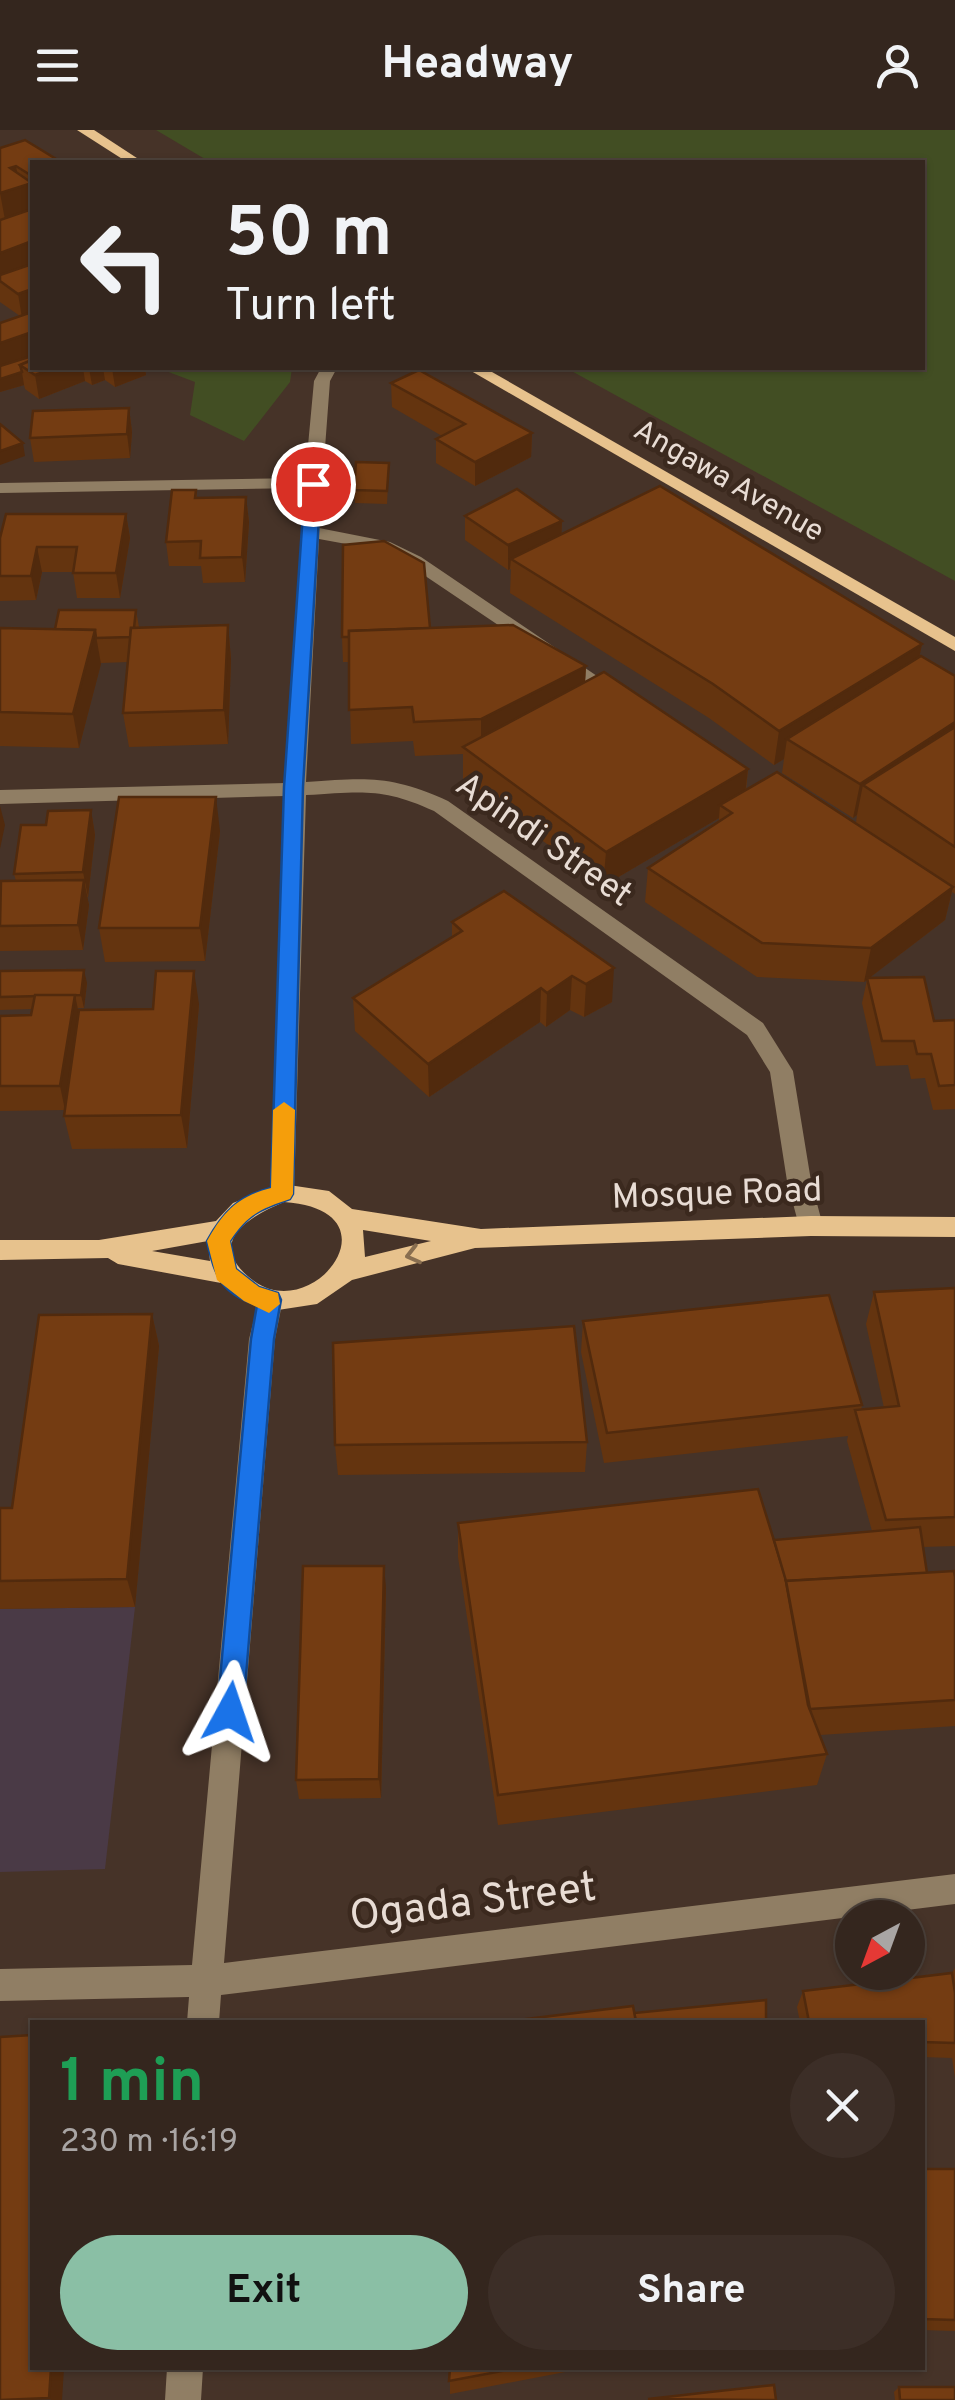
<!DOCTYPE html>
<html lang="en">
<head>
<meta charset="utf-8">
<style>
  body { margin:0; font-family:Overpass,sans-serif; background:#3c2e27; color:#f1f3f6; height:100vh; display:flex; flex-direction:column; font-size:38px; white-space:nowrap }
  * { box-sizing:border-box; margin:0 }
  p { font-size:32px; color:#a9a5a4 }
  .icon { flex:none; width:55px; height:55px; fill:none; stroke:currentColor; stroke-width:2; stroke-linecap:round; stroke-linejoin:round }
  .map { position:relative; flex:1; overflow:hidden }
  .side { position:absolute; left:30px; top:1890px; width:895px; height:350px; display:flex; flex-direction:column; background:#34261e; border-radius:0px; box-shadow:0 2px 8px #0004,0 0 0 2px #4e433c }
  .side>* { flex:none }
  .guide { position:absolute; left:30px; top:30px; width:895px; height:210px; border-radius:0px; box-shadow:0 2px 8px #0004,0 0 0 2px #4e433c; background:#34261e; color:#f1f3f6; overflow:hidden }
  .needle { width:65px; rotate:221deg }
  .tools { position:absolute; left:835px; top:1770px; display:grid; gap:20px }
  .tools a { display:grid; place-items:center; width:90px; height:90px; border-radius:50%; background:#34261e; box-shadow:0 2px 8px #0004,0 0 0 2px #4e433c; font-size:50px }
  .pin { position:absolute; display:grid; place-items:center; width:85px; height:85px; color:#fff; margin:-42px; border:5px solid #fff; border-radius:50%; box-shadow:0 2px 10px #0007 }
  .me { position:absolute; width:110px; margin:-55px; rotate:5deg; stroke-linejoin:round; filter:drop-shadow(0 0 8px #0008) }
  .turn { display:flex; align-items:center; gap:35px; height:210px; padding:0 30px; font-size:45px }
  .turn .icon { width:130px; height:130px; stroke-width:2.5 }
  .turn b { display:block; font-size:70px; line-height:85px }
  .round { display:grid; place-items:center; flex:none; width:105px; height:105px; border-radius:52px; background:#3c2e27 }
  .overview { display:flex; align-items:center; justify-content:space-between; height:170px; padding:0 30px }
  h1 { font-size:60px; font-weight:700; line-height:75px; color:#1e9e55 }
  .primary-button { display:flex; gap:20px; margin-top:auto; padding:20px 30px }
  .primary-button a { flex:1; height:115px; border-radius:60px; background:#8abfa5; color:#111; font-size:40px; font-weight:700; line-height:115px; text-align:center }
  .primary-button a+a { background:#3c2e27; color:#f1f3f6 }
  header { display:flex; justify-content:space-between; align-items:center; height:130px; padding:0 30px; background:#34261e; font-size:45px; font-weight:700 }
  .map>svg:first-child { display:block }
  .education { fill:#4a3a46 }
  .green { fill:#424e23 }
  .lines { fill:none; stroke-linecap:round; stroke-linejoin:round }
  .minor { fill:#907e64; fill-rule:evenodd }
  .major { fill:#e7c28d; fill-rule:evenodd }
  .wall { fill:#64340f }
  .shaded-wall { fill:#512a0d }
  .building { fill:#743c12; stroke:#512a0d; stroke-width:2.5 }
  .oneway { stroke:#886e50 }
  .route { fill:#1a73e8; stroke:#114b97; stroke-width:2.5 }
  .slow { fill:#f59e0b }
  .labels { text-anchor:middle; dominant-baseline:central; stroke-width:9; stroke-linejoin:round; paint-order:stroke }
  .far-street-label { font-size:30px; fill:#e8dcd4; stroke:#3b291e }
  .street-label { font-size:35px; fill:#e8dcd4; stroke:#3b291e }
  .near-street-label { font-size:42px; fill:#e8dcd4; stroke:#3b291e }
</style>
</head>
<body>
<header><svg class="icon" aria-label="menu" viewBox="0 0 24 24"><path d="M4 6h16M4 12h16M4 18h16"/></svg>Headway<svg class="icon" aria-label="person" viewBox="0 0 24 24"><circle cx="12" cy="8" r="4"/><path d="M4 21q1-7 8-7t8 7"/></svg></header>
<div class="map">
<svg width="955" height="2270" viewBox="0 0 955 2270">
  <rect width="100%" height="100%" fill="#463328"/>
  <polygon class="education" points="135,1477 105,1739 0,1742 0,1479"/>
  <g class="green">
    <polygon points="156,0 955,0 955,451 566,238 922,238 922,32 210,32"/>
    <polygon points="158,238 292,238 290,252 244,311 190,285 195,252"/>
  </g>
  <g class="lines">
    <g class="minor">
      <path d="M 321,238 L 337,238 L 330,251 L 319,398 L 390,412 L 421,427 L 628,567 L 625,571 L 611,571 L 409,435 L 379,420 L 319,409 L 306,652 C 368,648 390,645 448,671 L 763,893 L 793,941 L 811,1051 L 823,1096 L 820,1103 L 802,1103 L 799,1096 L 787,1051 L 770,942 L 747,905 L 434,681 C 382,657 361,662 306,665 L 294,1063 L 291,1070 L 273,1070 L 270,1063 L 285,666 L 0,674 L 0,660 L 286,653 L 305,358 L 0,363 L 0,353 L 305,348 L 314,251 Z"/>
      <polygon points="270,1159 279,1162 283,1169 275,1209 224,1833 955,1744 955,1774 221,1865 219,1892 187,1892 189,1867 0,1871 0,1839 192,1835 249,1209 261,1162"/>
      <polygon points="167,2238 203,2238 201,2270 165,2270"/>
    </g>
    <g class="major">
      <polygon points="77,0 94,0 143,32 127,32"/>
      <polygon points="466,238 485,238 955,507 955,521"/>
      <path d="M 282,1054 L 329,1061 L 352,1079 L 481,1099 L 811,1086 L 955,1087 L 955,1107 L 811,1106 L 475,1118 L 352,1150 L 317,1174 L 278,1180 L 241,1169 L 221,1153 L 118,1134 L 108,1128 L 0,1130 L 0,1110 L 99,1110 L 216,1091 L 233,1073 ZM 284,1072 C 401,1080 314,1195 254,1151 C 204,1114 246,1088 284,1072 ZM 363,1100 L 431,1111 L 365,1127 ZM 208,1111 L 210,1131 L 152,1121 Z"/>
    </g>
  </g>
  <g class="wall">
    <polygon points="0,18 32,32 32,184 31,185 32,238 145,238 146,245 115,257 105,250 92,255 85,251 39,269 25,259 24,255 0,262 0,193 20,186 0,172"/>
    <polygon points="391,253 532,303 531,327 475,356 436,333 436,309 442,306 392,277"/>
    <polygon points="129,278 132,302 130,328 34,332 30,308"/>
    <polygon points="389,333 387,374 355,373 354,360"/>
    <polygon points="196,360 197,368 246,367 249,392 245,452 203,453 201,436 169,436 166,412"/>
    <polygon points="126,384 130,408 120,468 77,468 73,442 42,442 36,470 0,471 0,408"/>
    <polygon points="465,386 562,391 561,404 922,514 919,527 955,546 955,764 952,762 945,790 869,848 934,891 955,890 955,979 933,980 925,948 911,949 908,935 876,936 862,873 867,850 864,852 757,847 645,772 648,738 719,691 719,688 603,756 463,651 463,624 415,626 413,611 351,614 349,532 343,532 342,507 430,498 586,536 585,552 748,639 746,661 856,693 857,685 853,688 782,643 784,629 774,635 709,588 510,463 511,439 508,440 465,410"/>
    <polygon points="136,480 139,497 228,495 231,529 228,614 129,617 123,583 128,532 101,533 79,618 0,616 0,498 55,499"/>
    <polygon points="91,680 95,705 88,767 87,767 89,775 83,820 0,821 0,759 16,751 14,744 46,695"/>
    <polygon points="220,701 205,831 105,832 99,798"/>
    <polygon points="504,761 612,872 584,887 570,880 546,897 540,892 429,967 355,901 353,868 452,807 452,792"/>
    <polygon points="0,841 87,853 84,878 78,878 78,882 153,879 199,874 187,1018 72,1019 64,986 65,980 0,981 0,886 31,885 32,879 0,880"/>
    <polygon points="955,1158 955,1416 923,1417 927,1443 955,1447 955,1596 820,1605 827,1624 817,1655 498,1695 458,1427 458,1393 774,1410 872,1401 847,1311 848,1306 604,1333 581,1222 583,1191 862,1275 861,1280 884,1278 866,1194 874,1162"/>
    <polygon points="152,1184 159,1216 135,1477 0,1479 0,1378 12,1378"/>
    <polygon points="587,1312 585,1342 338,1345 335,1315"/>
    <polygon points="386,1457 381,1668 299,1669 296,1650"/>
    <polygon points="955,1838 955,1948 952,1928 922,1927 922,1892 800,1892 797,1877 803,1861 952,1843"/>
    <polygon points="922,2039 955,2039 955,2201 922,2200"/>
    <polygon points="450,2238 586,2238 450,2264"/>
    <polygon points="899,2257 955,2270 895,2270 894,2262"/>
  </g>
  <g class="shaded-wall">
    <polygon points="16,36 20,57 32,53 32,86 6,95 0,63 10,38"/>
    <polygon points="32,111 32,136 0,148 0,123"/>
    <polygon points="32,159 32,184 22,188 18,164"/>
    <polygon points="32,202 32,227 0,238 0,213"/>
    <polygon points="36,238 83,238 85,251 39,269 35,245"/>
    <polygon points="89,238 103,238 105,250 92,255"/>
    <polygon points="112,238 145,238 146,245 115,257"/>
    <polygon points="22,242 24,255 0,262 0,249"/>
    <polygon points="129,278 132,302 130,328 127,304"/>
    <polygon points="532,303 531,327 475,356 475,332"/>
    <polygon points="23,313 25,326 0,335 0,321"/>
    <polygon points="246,367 249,392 245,452 242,427"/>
    <polygon points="126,384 130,408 120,468 116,443"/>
    <polygon points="562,391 561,416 511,429 510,439 508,440 508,415"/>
    <polygon points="37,417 42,442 36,470 31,446"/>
    <polygon points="228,495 231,529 228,614 224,580"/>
    <polygon points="95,500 101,534 79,618 73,584"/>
    <polygon points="922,514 915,548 787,609 784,629 774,635 779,601"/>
    <polygon points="586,536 584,570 481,623 481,589"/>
    <polygon points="955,592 955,621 863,655 857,685 853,688 860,654"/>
    <polygon points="748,639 744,673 720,675 719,688 603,756 606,722"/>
    <polygon points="216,667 220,701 205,831 200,798"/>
    <polygon points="0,676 5,695 0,719"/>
    <polygon points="91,680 95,705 88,767 83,742"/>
    <polygon points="84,750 89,775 83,820 78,795"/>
    <polygon points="953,757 945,790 864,852 871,818"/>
    <polygon points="614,838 612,872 584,887 586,854"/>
    <polygon points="84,840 87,853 84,878 81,865"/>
    <polygon points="194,841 199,874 187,1018 181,985"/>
    <polygon points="572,846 570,880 546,897 547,863"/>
    <polygon points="541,858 540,892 429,967 428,934"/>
    <polygon points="75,865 80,889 65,980 60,956"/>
    <polygon points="152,1184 159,1216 135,1477 127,1449"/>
    <polygon points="384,1436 386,1457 381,1668 379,1649"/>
    <polygon points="51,2238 64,2238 62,2270 51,2270 49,2268"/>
  </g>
  <g class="building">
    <polygon points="25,10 61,32 32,32 32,46 16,36 10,38 32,53 0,63 0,18"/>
    <polygon points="32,79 32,111 0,123 0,90"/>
    <polygon points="32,134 32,159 18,164 0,151 0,145"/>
    <polygon points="29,183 32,187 32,202 0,213 0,193"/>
    <polygon points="32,226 32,230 20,235 22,242 0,249 0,236"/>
    <polygon points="32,230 32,238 54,238 35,245 20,235"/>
    <polygon points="419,240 532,303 475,332 436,309 465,294 391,253"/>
    <polygon points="129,278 127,304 30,308 33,281"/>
    <polygon points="0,294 23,313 0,321"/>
    <polygon points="356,332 389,333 387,361 354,360"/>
    <polygon points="660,356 922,514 779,601 713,554 511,429"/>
    <polygon points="517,359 562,391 508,415 465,386"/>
    <polygon points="172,360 196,360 195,368 246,367 242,427 200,428 201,411 166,412"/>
    <polygon points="6,384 126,384 116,443 73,443 77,417 37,417 31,446 0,446 0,408"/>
    <polygon points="384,411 424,433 430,498 349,501 349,507 342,507 343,415"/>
    <polygon points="59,480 136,480 134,498 131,498 130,507 96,508 95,500 55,499"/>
    <polygon points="228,495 224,580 123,583 131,498"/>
    <polygon points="513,495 586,536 481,589 414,592 412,577 349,580 349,501"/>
    <polygon points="0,498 95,500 73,584 0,582"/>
    <polygon points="921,526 955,546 955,592 860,654 787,609"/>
    <polygon points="604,542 748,639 606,722 463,617"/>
    <polygon points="955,597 955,717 863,655"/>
    <polygon points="777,642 953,757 871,818 762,813 648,738 732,683 720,675"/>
    <polygon points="119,667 216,667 200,798 99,798"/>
    <polygon points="91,680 83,742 14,744 21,695 46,695 48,681"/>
    <polygon points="84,750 78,795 0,796 1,751"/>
    <polygon points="504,761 614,838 586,854 572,846 547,863 541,858 428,934 353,868 462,801 452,792"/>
    <polygon points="84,840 81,865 0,867 0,841"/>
    <polygon points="156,841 194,841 181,985 64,986 79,880 153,879"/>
    <polygon points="924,847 934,891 955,890 955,955 939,956 931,924 917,924 914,911 882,911 867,848"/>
    <polygon points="35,865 75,865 60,956 0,956 0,886 31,885"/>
    <polygon points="955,1158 955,1387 886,1390 855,1280 899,1276 874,1162"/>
    <polygon points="829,1165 862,1275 607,1303 583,1191"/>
    <polygon points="152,1184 127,1449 0,1451 0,1378 12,1378 39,1185"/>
    <polygon points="574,1196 587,1312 335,1315 333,1213"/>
    <polygon points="758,1359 785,1446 808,1575 827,1624 498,1665 458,1393"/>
    <polygon points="920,1397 927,1443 786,1451 774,1410"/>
    <polygon points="303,1436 384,1436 379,1649 296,1650"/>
    <polygon points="954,1441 955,1447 955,1570 810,1579 786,1451"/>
    <polygon points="952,1843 955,1863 955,1913 922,1912 922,1892 809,1892 803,1861"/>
    <polygon points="766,1870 766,1892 636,1892 634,1883"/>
    <polygon points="633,1876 636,1892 502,1892"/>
    <polygon points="32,1905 32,2238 51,2238 49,2268 0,2270 0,1907"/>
    <polygon points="922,2039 955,2039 955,2190 922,2189"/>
    <polygon points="450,2238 518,2238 449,2251"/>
    <polygon points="774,2255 776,2270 648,2269"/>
    <polygon points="899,2257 955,2257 955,2270 900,2270"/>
  </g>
  <defs><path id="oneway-chevron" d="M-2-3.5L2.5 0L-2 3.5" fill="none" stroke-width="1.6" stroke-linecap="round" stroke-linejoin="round" transform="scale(2.5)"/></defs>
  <use class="oneway" href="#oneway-chevron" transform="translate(413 1125) rotate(166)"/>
  <path class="route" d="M 313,349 L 321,354 L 303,657 L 293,1064 L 290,1069 C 260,1079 247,1085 230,1111 L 236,1139 L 259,1157 L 278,1163 L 281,1170 L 274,1209 L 243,1582 L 239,1591 L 230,1594 L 221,1591 L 217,1582 L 251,1209 L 257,1175 C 221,1164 214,1145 207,1111 C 223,1082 238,1066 271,1058 L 284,657 L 305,354 Z"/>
  <path class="slow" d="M 284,972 L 295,980 L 293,1064 L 290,1069 C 260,1079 247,1085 230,1111 L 236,1139 L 259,1157 L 278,1163 L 280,1174 L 269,1183 L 244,1171 L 217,1150 L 207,1111 C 223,1082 238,1066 271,1058 L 273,980 Z"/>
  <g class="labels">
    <g class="far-street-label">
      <text transform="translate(728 352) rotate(30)">Angawa Avenue</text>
    </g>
    <g class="street-label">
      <text transform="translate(543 711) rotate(35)">Apindi Street</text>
      <text transform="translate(717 1065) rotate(-2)">Mosque Road</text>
    </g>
    <g class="near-street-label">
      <text transform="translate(473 1774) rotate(-7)">Ogada Street</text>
    </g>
  </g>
</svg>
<div class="tools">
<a><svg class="needle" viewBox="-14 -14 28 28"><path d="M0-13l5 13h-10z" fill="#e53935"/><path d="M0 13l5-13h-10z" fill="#a9a5a4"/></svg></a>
</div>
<div class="pin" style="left:313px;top:354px;background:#d93025"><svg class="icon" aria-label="arrive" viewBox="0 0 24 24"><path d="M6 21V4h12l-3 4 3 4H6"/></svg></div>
<svg class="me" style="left:230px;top:1582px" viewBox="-20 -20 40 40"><path d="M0-17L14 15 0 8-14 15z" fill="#1a73e8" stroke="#fff" stroke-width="4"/></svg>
<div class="guide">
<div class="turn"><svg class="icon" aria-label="left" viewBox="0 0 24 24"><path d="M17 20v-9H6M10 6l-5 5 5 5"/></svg><div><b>50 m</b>Turn left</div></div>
</div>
<section class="side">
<div class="overview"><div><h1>1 min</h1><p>230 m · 16:19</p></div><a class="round"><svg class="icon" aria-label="close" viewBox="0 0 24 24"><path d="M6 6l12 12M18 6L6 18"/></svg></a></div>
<div class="primary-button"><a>Exit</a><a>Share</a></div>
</section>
</div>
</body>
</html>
